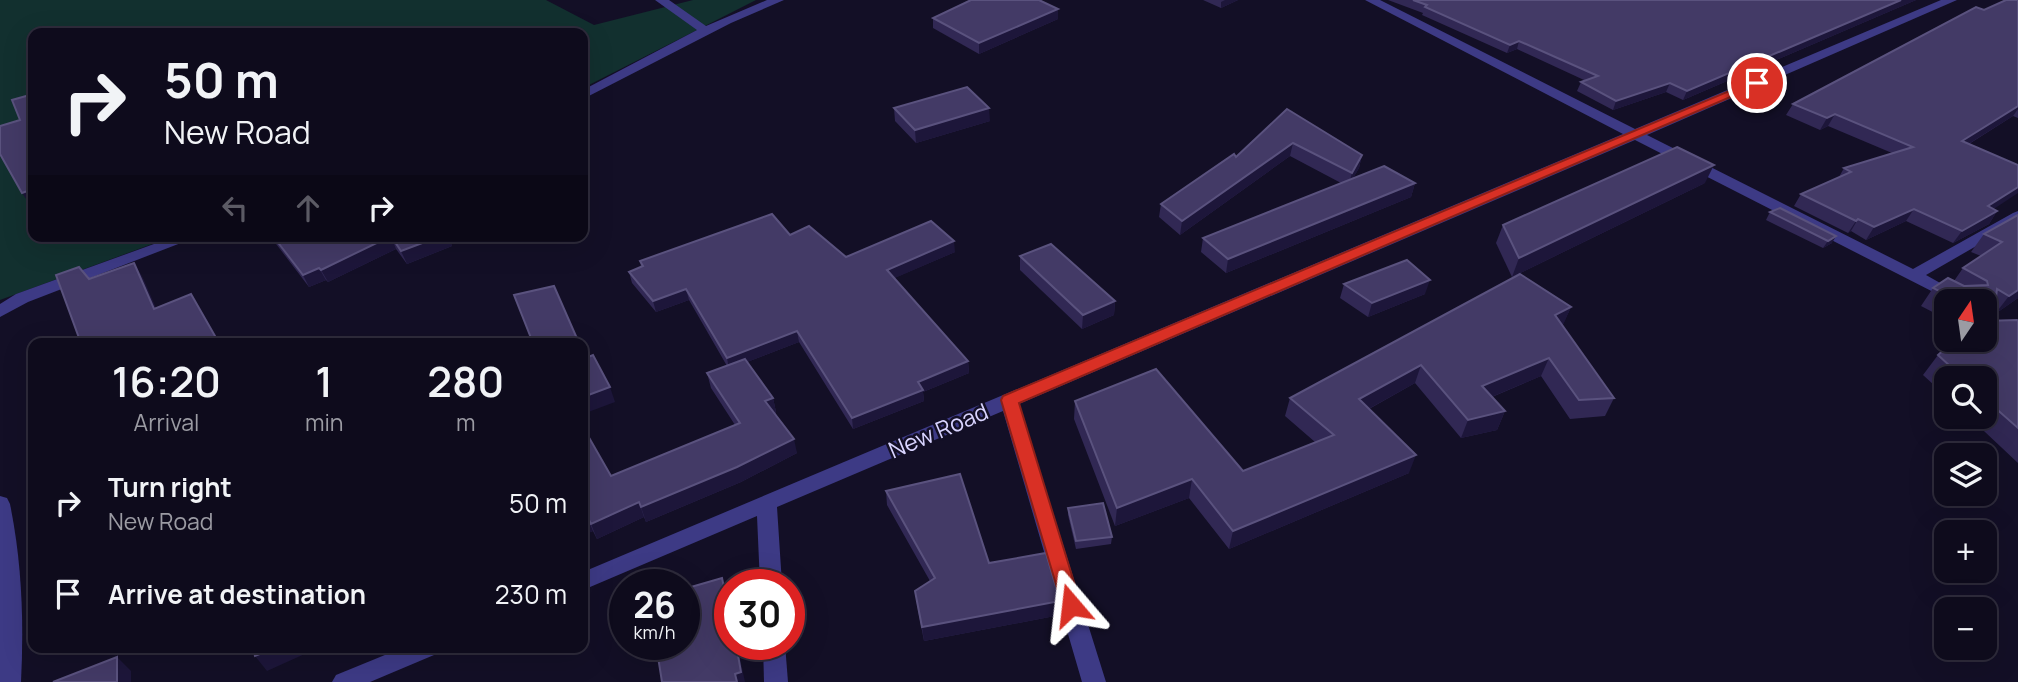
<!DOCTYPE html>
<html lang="en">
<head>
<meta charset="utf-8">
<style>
  body { margin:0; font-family:Manrope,sans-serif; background:#1c1929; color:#f1f3f6; height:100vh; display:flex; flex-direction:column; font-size:26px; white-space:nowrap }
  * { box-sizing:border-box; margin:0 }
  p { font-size:23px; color:#9b9ba3 }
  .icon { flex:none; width:38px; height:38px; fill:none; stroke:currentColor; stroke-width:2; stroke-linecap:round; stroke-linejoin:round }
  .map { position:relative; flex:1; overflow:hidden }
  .drawer { position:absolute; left:28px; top:338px; width:560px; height:315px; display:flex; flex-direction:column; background:#0e0b1c; border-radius:14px; box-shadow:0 7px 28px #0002,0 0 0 2px #2e2b3b }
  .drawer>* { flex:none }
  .banner { position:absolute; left:28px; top:28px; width:560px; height:214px; border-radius:14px; box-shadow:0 7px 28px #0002,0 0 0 2px #2e2b3b; background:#0e0b1c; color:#f1f3f6; overflow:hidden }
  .needle { width:46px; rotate:13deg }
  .tools { position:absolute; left:1934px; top:289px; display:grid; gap:14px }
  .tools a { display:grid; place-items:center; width:63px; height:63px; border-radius:14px; background:#0e0b1c; box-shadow:0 7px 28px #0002,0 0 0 2px #2e2b3b; font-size:35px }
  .speed { position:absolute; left:609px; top:569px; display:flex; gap:14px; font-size:35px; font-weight:700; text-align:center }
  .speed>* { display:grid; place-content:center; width:91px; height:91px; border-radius:50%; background:#0e0b1c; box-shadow:0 7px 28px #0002,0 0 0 2px #2e2b3b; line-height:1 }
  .speed small { font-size:18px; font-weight:400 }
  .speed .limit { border:10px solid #d22; background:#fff; color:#111 }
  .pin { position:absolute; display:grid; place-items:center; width:60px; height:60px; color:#fff; margin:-30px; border:4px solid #fff; border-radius:50%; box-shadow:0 2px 7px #0007 }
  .me { position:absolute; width:77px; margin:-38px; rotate:343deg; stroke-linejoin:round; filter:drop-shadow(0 0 5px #0008) }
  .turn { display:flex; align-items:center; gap:24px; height:147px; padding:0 21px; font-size:32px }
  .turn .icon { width:91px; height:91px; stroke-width:2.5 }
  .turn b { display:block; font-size:49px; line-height:60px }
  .lanes { display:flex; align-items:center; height:66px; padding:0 21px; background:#0003; justify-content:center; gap:35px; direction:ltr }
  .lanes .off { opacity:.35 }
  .eta { display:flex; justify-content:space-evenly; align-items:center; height:119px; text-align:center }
  .eta b { font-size:42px; font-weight:600; line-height:49px }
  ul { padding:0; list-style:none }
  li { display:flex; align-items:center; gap:21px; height:91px; padding:0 21px }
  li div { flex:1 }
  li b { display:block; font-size:26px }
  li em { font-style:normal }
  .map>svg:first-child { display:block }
  .green { fill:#12302f }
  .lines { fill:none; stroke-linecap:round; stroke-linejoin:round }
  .minor { fill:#3d3a85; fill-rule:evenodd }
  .wall { fill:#312854 }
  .shaded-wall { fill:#1d163a }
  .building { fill:#433a66; stroke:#5a527e; stroke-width:2 }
  .route { fill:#d93025; stroke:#8d1f18; stroke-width:2 }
  .labels { text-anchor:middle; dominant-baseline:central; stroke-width:5; stroke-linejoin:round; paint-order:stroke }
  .street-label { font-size:23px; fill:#d9d4ff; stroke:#130f26 }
</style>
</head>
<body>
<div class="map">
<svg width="2018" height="682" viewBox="0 0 2018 682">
  <rect width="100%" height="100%" fill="#130f26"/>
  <polygon class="green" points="0,0 546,0 594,25 693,0 756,0 583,88 583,33 33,33 33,236 174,236 0,300"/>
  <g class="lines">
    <g class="minor">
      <polygon points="655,0 669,0 706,26 767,0 784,0 731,23 583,99 583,90 697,30"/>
      <polygon points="1365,0 1380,0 1635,129 1941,0 1957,0 1647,135 1913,269 2013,213 2018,211 2018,222 1926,275 1972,301 1951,301 1635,140 1019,404 1106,682 1082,682 1003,411 777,507 782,584 760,584 757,516 583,590 583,572 1623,134"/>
      <polygon points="176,236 199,236 28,302 0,317 0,304 16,294"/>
      <polygon points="1984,310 2018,332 2018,347 1984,324"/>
      <path d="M 0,496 L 7,498 L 10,504 C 22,563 24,622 21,682 L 0,682 Z"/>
      <polygon points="763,644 785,644 788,682 764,682"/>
      <polygon points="402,648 437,648 434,655 370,682 332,682 336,675"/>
    </g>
  </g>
  <g class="wall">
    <polygon points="1203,0 1238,0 1221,8"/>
    <polygon points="1388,0 1916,0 1683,100 1666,92 1613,110 1577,91 1581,82 1584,80 1517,49 1507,53 1422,15 1423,13"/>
    <polygon points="2018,0 2018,118 2013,116 1969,144 1994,209 1997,211 1989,224 1953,243 1906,221 1866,240 1851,231 1848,233 1794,206 1801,194 1839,177 1844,168 1892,153 1828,126 1820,130 1786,115 1793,104 1984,10"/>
    <polygon points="1058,9 1058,19 979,54 933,28 933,18"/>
    <polygon points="894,108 990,121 916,143 895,121"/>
    <polygon points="1287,109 1362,155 1359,168 1353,178 1415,183 1411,197 1226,273 1201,252 1203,238 1341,183 1290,156 1180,235 1159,217 1161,204 1236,157"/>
    <polygon points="1705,183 1512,277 1496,243 1503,225"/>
    <polygon points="1770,212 1832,243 1823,248 1766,220"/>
    <polygon points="2018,215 2018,298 1995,314 1991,312 1984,301 1946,301 1946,319 1921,306 1933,288 1954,281 1963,268 1981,256 1971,252 1984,234"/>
    <polygon points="790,235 846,257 955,252 894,278 968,361 969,373 923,392 924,401 853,429 799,342 747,362 773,398 776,412 775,413 797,453 741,482 646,522 644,517 597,539 593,531 583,535 583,427 611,476 735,425 711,388 707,373 727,366 689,300 656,312 632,283 629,272 641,267 640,261"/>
    <polygon points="270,236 448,236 452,246 407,264 396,249 328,282 326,280 309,287"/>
    <polygon points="1020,256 1115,301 1114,315 1082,329 1020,270"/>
    <polygon points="1344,284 1425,294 1368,317 1340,298"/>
    <polygon points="1571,307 1562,326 1614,398 1605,416 1570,419 1541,376 1492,397 1505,411 1497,430 1461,438 1415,383 1369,409 1409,473 1229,549 1189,498 1115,526 1074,419 1075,401 1243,471 1315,442 1285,416 1290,398"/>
    <polygon points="2018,321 2018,463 1968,416 1984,416 1984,378 1946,378 1946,396 1923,375 1938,355"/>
    <polygon points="886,491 989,563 1060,615 924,641 917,605 915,591 930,581 887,505"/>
    <polygon points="1068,508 1112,537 1111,544 1076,549 1068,515"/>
  </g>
  <g class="shaded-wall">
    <polygon points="1225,0 1238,0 1221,8 1221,2"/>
    <polygon points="1901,0 1916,0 1683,100 1687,91"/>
    <polygon points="1058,9 1058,19 979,54 979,43"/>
    <polygon points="1519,41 1517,49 1507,53 1510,45"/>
    <polygon points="1670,83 1666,92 1613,110 1616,101"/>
    <polygon points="2018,106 2018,109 2013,116 1954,153 1962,141"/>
    <polygon points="989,108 990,121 916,143 915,130"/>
    <polygon points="1835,114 1828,126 1820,130 1827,118"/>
    <polygon points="1293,143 1290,156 1180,235 1182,221"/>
    <polygon points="1362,155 1359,168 1348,187 1352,173"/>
    <polygon points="1714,165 1705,183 1512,277 1519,258"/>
    <polygon points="1415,183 1411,197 1226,273 1228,259"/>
    <polygon points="2018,187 2018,193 1980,218 1988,206"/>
    <polygon points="33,189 33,209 22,193"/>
    <polygon points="1914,209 1906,221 1866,240 1874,227"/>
    <polygon points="1997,211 1989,224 1953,243 1962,231"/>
    <polygon points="1858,219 1851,231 1848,233 1856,221"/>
    <polygon points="391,236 396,249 328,282 321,270"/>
    <polygon points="441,236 448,236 452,246 407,264 401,251"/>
    <polygon points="1836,236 1832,243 1823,248 1828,241"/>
    <polygon points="954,241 955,252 888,281 887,270"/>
    <polygon points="134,263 143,278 163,324 154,309"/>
    <polygon points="319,268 326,280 309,287 303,275"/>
    <polygon points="1430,280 1425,294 1368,317 1372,303"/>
    <polygon points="686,289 689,300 656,312 653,301"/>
    <polygon points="2018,290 2018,298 1995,314 2009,296"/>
    <polygon points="1115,301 1114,315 1082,329 1083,315"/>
    <polygon points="1995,306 1984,320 1984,314"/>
    <polygon points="1571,307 1563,325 1547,334 1555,315"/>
    <polygon points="797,331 799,342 729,369 727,358"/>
    <polygon points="1549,358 1541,376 1475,404 1482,386"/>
    <polygon points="968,361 969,373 923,392 924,401 853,429 852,418 918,382"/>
    <polygon points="1421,365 1415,383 1354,417 1359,399"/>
    <polygon points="610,387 615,402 583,414 583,397"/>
    <polygon points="773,398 776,412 768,415 765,401"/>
    <polygon points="1505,411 1497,430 1461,438 1468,420"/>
    <polygon points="794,439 797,453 741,482 646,522 641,507"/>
    <polygon points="1416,455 1409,473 1229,549 1233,531"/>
    <polygon points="1192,479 1189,498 1115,526 1117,508"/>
    <polygon points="639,502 644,517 597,539 591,524"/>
    <polygon points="587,516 593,531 583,535 583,518"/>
    <polygon points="1060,601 1060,615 924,641 922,627"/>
    <polygon points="736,644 737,644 745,682 737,682 735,674"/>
    <polygon points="275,648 318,648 267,671 255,656"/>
    <polygon points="117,657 131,671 131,682 117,682"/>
  </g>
  <g class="building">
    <polygon points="971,0 1039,0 1058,9 979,43 933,18"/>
    <polygon points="1413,0 1901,0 1687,91 1670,83 1616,101 1581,82 1598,76 1519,41 1510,45 1425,7 1427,5"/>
    <polygon points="2006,0 2018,0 2018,106 1962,141 2018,165 2018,187 1988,206 1997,211 1962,231 1914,209 1874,227 1858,219 1856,221 1801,194 1851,172 1844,168 1913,147 1835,114 1827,118 1793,104 1976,7 1984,10"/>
    <polygon points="967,87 989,108 915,130 894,108"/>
    <polygon points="33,94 33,189 22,193 0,154 0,126 20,120 12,100"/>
    <polygon points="1287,109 1362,155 1352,173 1293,143 1182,221 1161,204 1234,154 1236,157"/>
    <polygon points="1677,147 1714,165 1519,258 1503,225"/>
    <polygon points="1384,166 1415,183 1228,259 1203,238"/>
    <polygon points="1780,208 1836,236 1828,241 1770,212"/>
    <polygon points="772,214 790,235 809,226 846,257 931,221 954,241 887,270 968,361 918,382 923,390 852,418 797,331 727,358 686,289 653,301 629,272 643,266 640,261"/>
    <polygon points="2018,215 2018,290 2009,296 1997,289 1995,306 1984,314 1984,301 1959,301 1933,288 1948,278 1964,286 1988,285 1987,281 1963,268 2002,242 1984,234"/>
    <polygon points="273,236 441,236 401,251 391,236 321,270 319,268 303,275"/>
    <polygon points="1051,244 1115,301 1083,315 1020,256"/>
    <polygon points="1407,260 1430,280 1372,303 1344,284"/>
    <polygon points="134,263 154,309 191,294 219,343 66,343 79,338 56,275 79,267 89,279"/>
    <polygon points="1520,274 1571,307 1555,315 1614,398 1579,400 1549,358 1482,386 1505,411 1468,420 1421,365 1359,399 1416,455 1233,531 1192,479 1117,508 1075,401 1156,369 1243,471 1334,435 1290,398"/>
    <polygon points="554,286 579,343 533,343 514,295"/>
    <polygon points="2017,320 2018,321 2018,428 1984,398 1984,378 1963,378 1938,355 1955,340 1984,340 1984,321"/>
    <polygon points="583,352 586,358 593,355 610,387 583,397"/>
    <polygon points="745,359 773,398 765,401 794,439 737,467 641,507 639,502 591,524 587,516 583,518 583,427 611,476 740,423 707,373"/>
    <polygon points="960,474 989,563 1046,553 1060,601 922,627 915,591 935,578 886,491"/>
    <polygon points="1103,503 1112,537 1076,541 1068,508"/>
    <polygon points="722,578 730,616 730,644 736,644 741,672 735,674 737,682 662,682 656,644 684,644 684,589"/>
    <polygon points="253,648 275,648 255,656"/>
    <polygon points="117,657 117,682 53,682"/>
  </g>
  <polygon class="route" points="1753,81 1763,83 1019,403 1081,605 1078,611 1071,614 1064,611 1001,400 1003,396"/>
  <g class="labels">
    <g class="street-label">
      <text transform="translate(938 430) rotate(-23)">New Road</text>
    </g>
  </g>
</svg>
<div class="tools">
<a><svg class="needle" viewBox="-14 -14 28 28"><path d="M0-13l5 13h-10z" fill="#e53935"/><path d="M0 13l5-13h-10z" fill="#9b9ba3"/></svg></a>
<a><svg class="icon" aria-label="search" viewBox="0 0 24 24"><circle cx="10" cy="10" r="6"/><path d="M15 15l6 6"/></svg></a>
<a><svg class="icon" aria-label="layers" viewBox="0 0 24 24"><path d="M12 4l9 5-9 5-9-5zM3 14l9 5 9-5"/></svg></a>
<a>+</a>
<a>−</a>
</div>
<div class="speed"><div>26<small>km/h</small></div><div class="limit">30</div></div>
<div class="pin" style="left:1757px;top:83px;background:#d93025"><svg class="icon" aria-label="arrive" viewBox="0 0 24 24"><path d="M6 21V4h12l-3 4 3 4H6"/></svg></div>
<svg class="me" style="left:1071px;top:605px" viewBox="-20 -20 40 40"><path d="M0-17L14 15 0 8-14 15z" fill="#d93025" stroke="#fff" stroke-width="4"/></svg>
<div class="banner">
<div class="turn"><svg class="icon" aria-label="right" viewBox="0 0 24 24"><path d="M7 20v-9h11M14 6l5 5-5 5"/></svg><div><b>50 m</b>New Road</div></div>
<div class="lanes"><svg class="icon off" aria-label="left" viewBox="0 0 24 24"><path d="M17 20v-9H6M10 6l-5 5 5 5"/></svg><svg class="icon off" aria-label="ahead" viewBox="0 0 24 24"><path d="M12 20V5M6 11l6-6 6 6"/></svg><svg class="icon" aria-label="right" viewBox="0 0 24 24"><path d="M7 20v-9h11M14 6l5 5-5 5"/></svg></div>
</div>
<section class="drawer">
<div class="eta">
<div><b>16:20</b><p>Arrival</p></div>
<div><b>1</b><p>min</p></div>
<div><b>280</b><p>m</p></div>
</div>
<ul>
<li><svg class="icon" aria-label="right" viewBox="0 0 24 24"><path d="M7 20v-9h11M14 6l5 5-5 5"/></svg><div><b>Turn right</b><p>New Road</p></div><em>50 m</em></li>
<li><svg class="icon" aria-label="arrive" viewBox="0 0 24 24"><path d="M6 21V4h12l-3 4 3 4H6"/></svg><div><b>Arrive at destination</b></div><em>230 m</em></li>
</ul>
</section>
</div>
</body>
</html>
